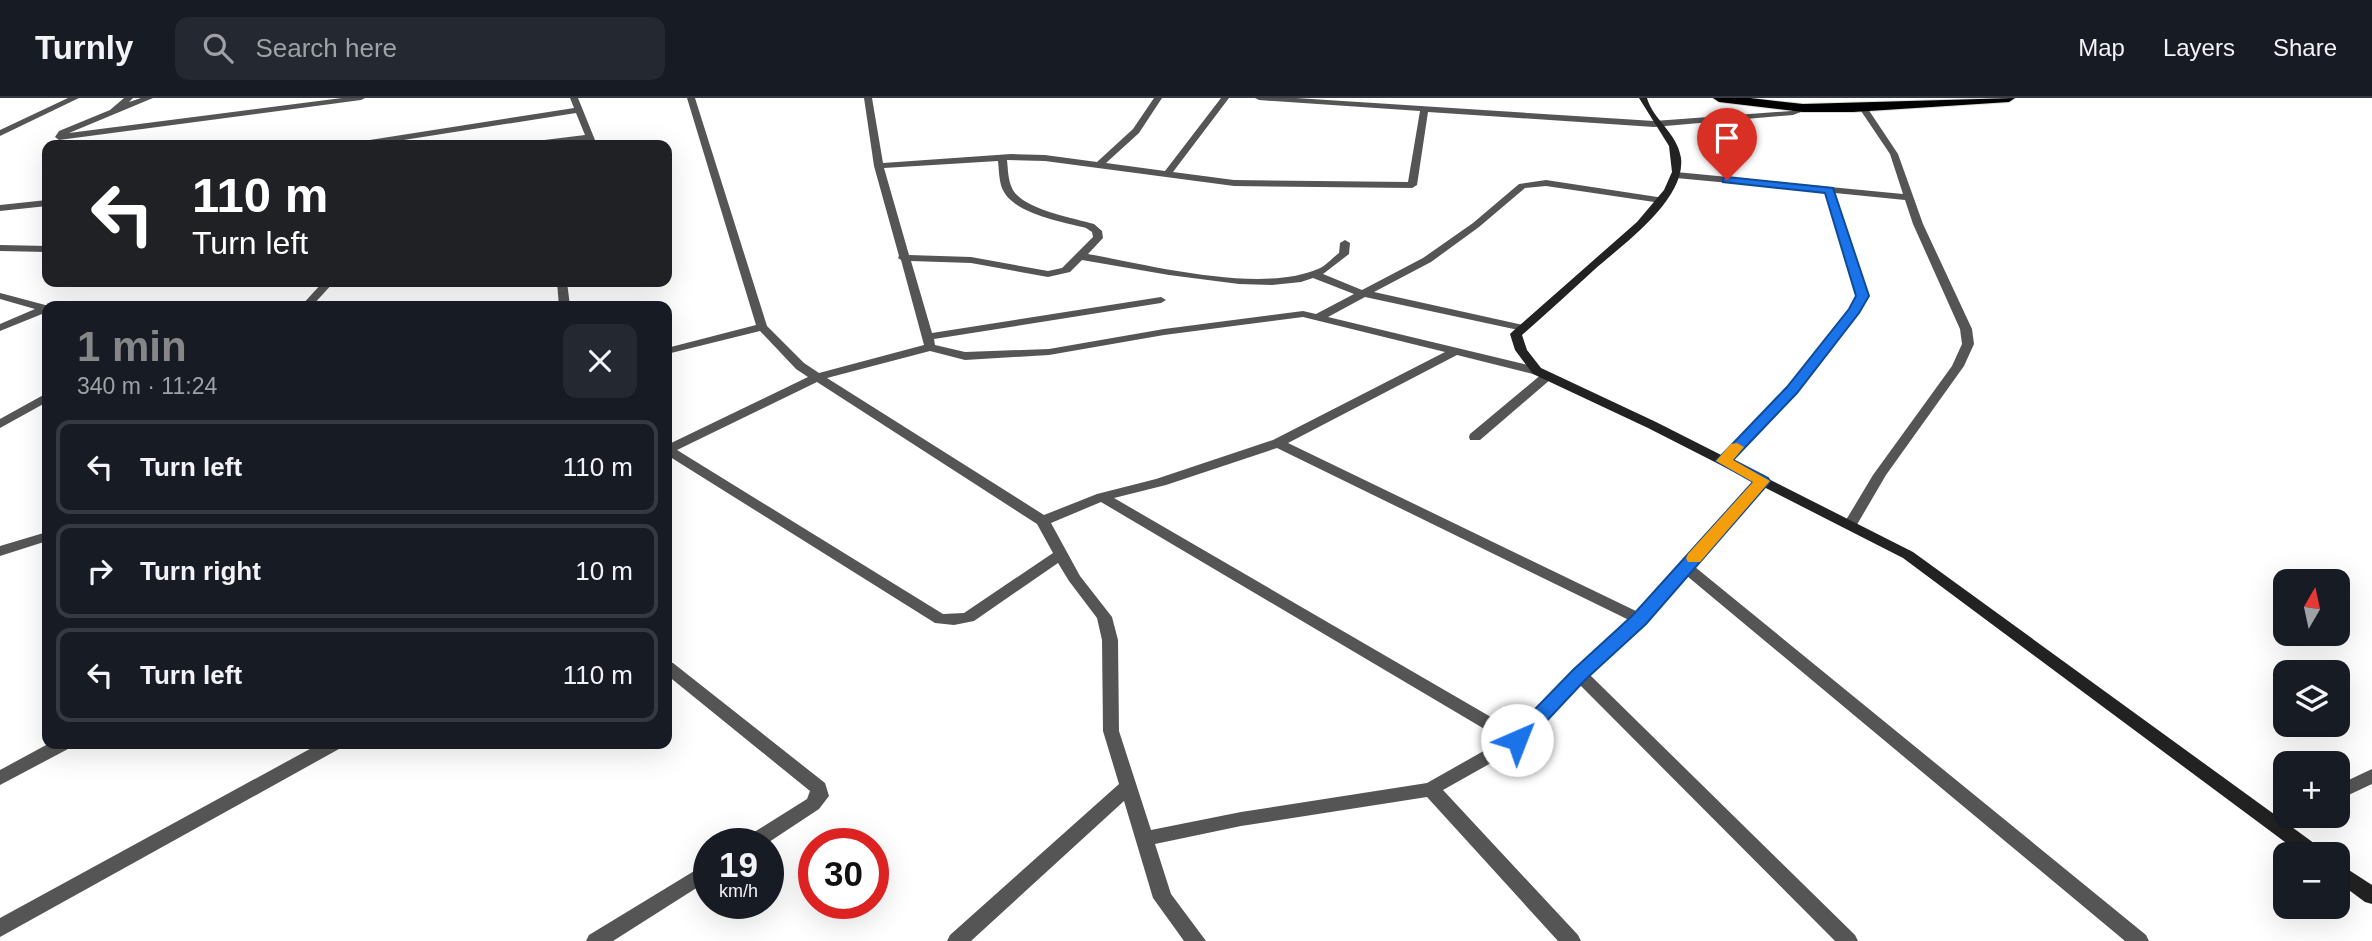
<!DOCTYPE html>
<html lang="en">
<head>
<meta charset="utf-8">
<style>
  body { margin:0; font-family:Helvetica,sans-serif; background:#242831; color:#f1f3f6; height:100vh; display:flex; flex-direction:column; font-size:26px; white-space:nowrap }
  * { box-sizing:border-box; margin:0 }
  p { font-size:23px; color:#9ea1a6 }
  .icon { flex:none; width:38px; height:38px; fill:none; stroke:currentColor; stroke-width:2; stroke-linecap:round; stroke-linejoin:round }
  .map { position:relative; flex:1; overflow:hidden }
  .side { position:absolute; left:42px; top:203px; width:630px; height:448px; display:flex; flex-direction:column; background:#171b24; border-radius:14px; box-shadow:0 7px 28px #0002 }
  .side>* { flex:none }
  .hud { position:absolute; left:42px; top:42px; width:630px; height:147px; border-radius:14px; box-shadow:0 7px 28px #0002; background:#202124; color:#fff; overflow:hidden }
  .needle { width:46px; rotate:9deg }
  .fabs { position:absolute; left:2273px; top:471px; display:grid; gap:14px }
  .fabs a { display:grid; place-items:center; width:77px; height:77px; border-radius:14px; background:#171b24; box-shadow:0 7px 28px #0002; font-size:35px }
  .speed { position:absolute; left:693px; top:730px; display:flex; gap:14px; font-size:35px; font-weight:700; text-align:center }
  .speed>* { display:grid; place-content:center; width:91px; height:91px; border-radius:50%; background:#171b24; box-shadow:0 7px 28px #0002; line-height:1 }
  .speed small { font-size:18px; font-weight:400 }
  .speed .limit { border:10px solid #d22; background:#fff; color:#111 }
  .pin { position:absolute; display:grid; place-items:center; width:60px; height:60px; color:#fff; margin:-72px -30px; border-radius:50% 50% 50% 0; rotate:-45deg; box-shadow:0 0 7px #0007 }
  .pin .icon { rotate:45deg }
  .me { position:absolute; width:77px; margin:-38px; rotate:44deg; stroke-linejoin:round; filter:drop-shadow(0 0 5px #0008) }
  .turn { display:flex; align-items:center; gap:24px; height:147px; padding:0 35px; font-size:32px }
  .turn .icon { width:91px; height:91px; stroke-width:2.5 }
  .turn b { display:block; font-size:49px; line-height:60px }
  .round { display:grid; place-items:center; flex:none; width:74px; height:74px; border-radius:14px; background:#242831 }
  .head { display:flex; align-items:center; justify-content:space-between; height:119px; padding:0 35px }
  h1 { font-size:42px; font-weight:600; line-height:52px; color:#858687 }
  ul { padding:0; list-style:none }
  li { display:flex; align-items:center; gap:21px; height:94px; margin:0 14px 10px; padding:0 21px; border:4px solid #363941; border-radius:14px }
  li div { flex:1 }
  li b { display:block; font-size:26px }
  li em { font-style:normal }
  header { display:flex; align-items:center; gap:42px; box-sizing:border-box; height:98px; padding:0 35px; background:#171b24; border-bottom:2px solid #363941 }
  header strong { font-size:33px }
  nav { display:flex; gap:38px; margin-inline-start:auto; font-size:24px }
  .search { width:490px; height:63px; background:#242831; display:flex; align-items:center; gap:18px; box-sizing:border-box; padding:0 24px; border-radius:14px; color:#9ea1a6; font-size:26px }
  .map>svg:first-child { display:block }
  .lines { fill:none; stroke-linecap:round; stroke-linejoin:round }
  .highway-casing { stroke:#dbdbdb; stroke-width:2 }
  .street { fill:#555; fill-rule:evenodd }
  .secondary { fill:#222; fill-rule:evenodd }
  .highway { fill:#000; fill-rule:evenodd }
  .route { fill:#1a73e8; stroke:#114b97; stroke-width:2 }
  .slow { fill:#f59e0b }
</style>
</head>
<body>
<header>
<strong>Turnly</strong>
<div class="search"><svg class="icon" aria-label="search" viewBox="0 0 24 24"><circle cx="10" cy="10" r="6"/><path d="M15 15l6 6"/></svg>Search here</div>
<nav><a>Map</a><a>Layers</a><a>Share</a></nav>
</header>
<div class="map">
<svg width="2372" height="843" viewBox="0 0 2372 843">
  <rect width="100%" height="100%" fill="#fff"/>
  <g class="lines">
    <g class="highway-casing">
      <polygon id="highway" points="1713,0 1750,0 1803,6 2015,0 2009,4 1853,14 1803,14 1719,4"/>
    </g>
    <g class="street">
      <polygon points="68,0 79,0 0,38 0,32"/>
      <polygon points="124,0 133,0 129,4 141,0 153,0 69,35 342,0 365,0 361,2 59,42 55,39 59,33 110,12"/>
      <polygon points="570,0 578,0 597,47 589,47 587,42 547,47 524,47 528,44 585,37 576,15 372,47 353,47 357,44 574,10"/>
      <path d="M 687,0 L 695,0 L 767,228 L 804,265 L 819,275 L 924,247 L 901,162 L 898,160 L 899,158 L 874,68 L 864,0 L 872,0 L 883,65 L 1011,56 L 1045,57 L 1097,64 L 1133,31 L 1154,0 L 1162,0 L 1139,35 L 1106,65 L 1165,73 L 1221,0 L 1229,0 L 1173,74 L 1234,82 L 1408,84 L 1420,13 L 1259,2 L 1255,0 L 1296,0 L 1654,23 L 1791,13 L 1806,8 L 1806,12 L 1793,17 L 1654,29 L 1428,14 L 1417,87 L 1412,90 L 1234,88 L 1045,63 L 1007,62 C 1008,71 1008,82 1012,90 C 1021,111 1073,120 1094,126 L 1102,133 L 1103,140 L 1088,156 C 1149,167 1260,196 1318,171 C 1326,168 1332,160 1339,155 L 1340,145 L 1345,142 L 1350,145 L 1349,156 L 1323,176 L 1362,192 L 1423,160 L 1473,125 L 1519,86 L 1546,82 L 1664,100 L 1666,102 L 1661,105 L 1546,88 L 1525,90 L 1479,129 L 1431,164 L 1374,194 L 1523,227 L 1529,230 L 1527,232 L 1523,233 L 1365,199 L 1328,219 L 1541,270 L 1541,276 L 1537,277 L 1457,257 L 1288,345 L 1638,514 L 1758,380 L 1768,380 L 1770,383 L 1768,386 L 1695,469 L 2146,837 L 2149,843 L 2125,843 L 1687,478 L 1645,525 L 1589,576 L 1855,837 L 1858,843 L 1835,843 L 1579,586 L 1523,647 L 1443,692 L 1578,837 L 1581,843 L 1558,843 L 1427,699 L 1241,728 L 1155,746 L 1171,796 L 1206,843 L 1184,843 L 1153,800 L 1124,703 L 971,843 L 947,843 L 950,837 L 1119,686 L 1103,633 L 1102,542 L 1097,520 L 1069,483 L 1058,465 L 974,523 L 954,527 L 935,525 L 667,357 L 667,347 L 808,279 L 796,271 L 760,233 L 667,256 L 667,250 L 756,227 ZM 998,63 C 999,72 999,82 1002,90 C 1012,116 1063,124 1086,130 L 1092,134 L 1093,139 L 1062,170 L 1048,173 L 971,159 L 909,157 L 884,70 ZM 1082,162 L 1169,177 L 1239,186 L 1272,187 L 1301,184 L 1313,180 L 1354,196 L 1316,216 L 1303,213 L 1164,231 L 1049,251 L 965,254 L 935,247 L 934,241 L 1161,205 L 1166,202 L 1161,199 L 932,235 L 911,163 L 971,165 L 1048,179 L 1070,174 ZM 1303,219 L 1445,254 L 1273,342 L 1156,381 L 1097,396 L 1044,417 L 827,280 L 930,253 L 965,262 L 1049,257 L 1164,237 ZM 817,284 L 1037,426 L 1053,455 L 964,515 L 943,516 L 677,352 ZM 1277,350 L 1629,522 L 1573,572 L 1515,633 L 1114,400 L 1166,387 ZM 1101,404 L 1503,642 L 1427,685 L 1241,714 L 1151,732 L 1119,633 L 1118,542 L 1112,519 L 1080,478 L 1051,425 Z"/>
      <polygon points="1860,8 1866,8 1898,56 1923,126 1972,231 1974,246 1964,268 1886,377 1855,430 1850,431 1843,427 1873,377 1952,268 1962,246 1960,231 1913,126 1905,102 1835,95 1867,198 1859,215 1796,295 1728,366 1723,367 1716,363 1718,360 1788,289 1850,212 1857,198 1825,94 1676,80 1671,77 1676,74 1903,96 1890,56 1859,10"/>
      <polygon points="47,102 47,108 0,113 0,107"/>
      <polygon points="0,147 47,148 47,154 0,153"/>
      <polygon points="323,184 334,184 312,208 301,208"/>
      <polygon points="557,184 567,184 570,208 559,208"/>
      <polygon points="0,195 4,196 49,208 47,208 47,214 0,233 0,226 35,211 0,201"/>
      <polygon points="1547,274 1551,275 1553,278 1551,281 1480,342 1470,342 1469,339 1470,336 1543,275"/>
      <polygon points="47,295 47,304 0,330 0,321"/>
      <polygon points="47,434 47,443 0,458 0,448"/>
      <polygon points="667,563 673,565 825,685 829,698 819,711 766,746 741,746 743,741 807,701 810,693 667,577"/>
      <polygon points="48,646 71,646 68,651 0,687 0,672"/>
      <polygon points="319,646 342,646 339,651 0,839 0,820"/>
      <polygon points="2372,671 2372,686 2338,702 2338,687"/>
      <path d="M 2286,713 L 2286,718 L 2302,718 C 2297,728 2279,735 2269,731 L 2266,726 L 2269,721 Z"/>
      <polygon points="709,764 709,782 613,843 586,843 589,837"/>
    </g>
    <g class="secondary">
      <path d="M 1639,0 L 1647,0 C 1653,22 1677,34 1681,60 C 1686,102 1622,147 1594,172 C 1570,194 1546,216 1522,237 L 1527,252 L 1541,270 L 1656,324 L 1913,454 L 2322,751 L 2324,756 L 2301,756 L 1903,460 L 1648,330 L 1533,276 L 1515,252 L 1510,236 L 1512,234 L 1637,124 L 1664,92 L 1672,74 L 1669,48 Z"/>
      <polygon points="2338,765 2372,787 2372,806 2365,804 2338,784"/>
    </g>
    <use href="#highway" class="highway"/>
  </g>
  <polygon class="route" points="1727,79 1833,90 1869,198 1859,215 1797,295 1733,362 1768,380 1770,383 1768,386 1646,526 1586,581 1524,647 1517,649 1510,647 1507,642 1510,637 1573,572 1633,517 1753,384 1716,363 1787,289 1849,211 1856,198 1825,95 1723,84 1723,80"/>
  <polygon class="slow" points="1737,345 1744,349 1733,362 1770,383 1700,464 1688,464 1686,460 1688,456 1753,384 1716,363 1731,346"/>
</svg>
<div class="fabs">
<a><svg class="needle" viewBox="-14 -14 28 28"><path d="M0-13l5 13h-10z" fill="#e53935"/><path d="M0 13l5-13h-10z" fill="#9ea1a6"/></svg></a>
<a><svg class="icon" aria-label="layers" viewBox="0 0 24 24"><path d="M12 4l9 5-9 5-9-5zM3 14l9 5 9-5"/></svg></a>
<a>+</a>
<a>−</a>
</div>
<div class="speed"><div>19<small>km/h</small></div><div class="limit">30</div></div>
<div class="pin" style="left:1727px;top:82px;background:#d93025"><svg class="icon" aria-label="arrive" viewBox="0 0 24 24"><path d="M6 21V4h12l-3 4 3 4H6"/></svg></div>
<svg class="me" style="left:1517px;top:642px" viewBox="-20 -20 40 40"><circle r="19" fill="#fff"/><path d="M0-13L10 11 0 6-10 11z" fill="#1a73e8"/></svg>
<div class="hud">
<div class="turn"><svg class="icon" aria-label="left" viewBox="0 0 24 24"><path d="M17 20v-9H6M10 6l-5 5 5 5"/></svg><div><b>110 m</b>Turn left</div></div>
</div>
<section class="side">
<div class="head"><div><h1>1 min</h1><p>340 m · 11:24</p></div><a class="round"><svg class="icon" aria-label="close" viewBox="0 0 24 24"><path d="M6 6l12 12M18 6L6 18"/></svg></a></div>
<ul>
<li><svg class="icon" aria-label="left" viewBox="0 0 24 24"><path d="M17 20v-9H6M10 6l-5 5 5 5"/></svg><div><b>Turn left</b></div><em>110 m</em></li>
<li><svg class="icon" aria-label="right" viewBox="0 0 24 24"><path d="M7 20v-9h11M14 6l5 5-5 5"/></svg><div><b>Turn right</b></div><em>10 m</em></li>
<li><svg class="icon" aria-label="left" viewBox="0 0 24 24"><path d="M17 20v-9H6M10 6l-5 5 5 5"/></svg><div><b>Turn left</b></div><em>110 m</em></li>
</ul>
</section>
</div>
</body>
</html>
